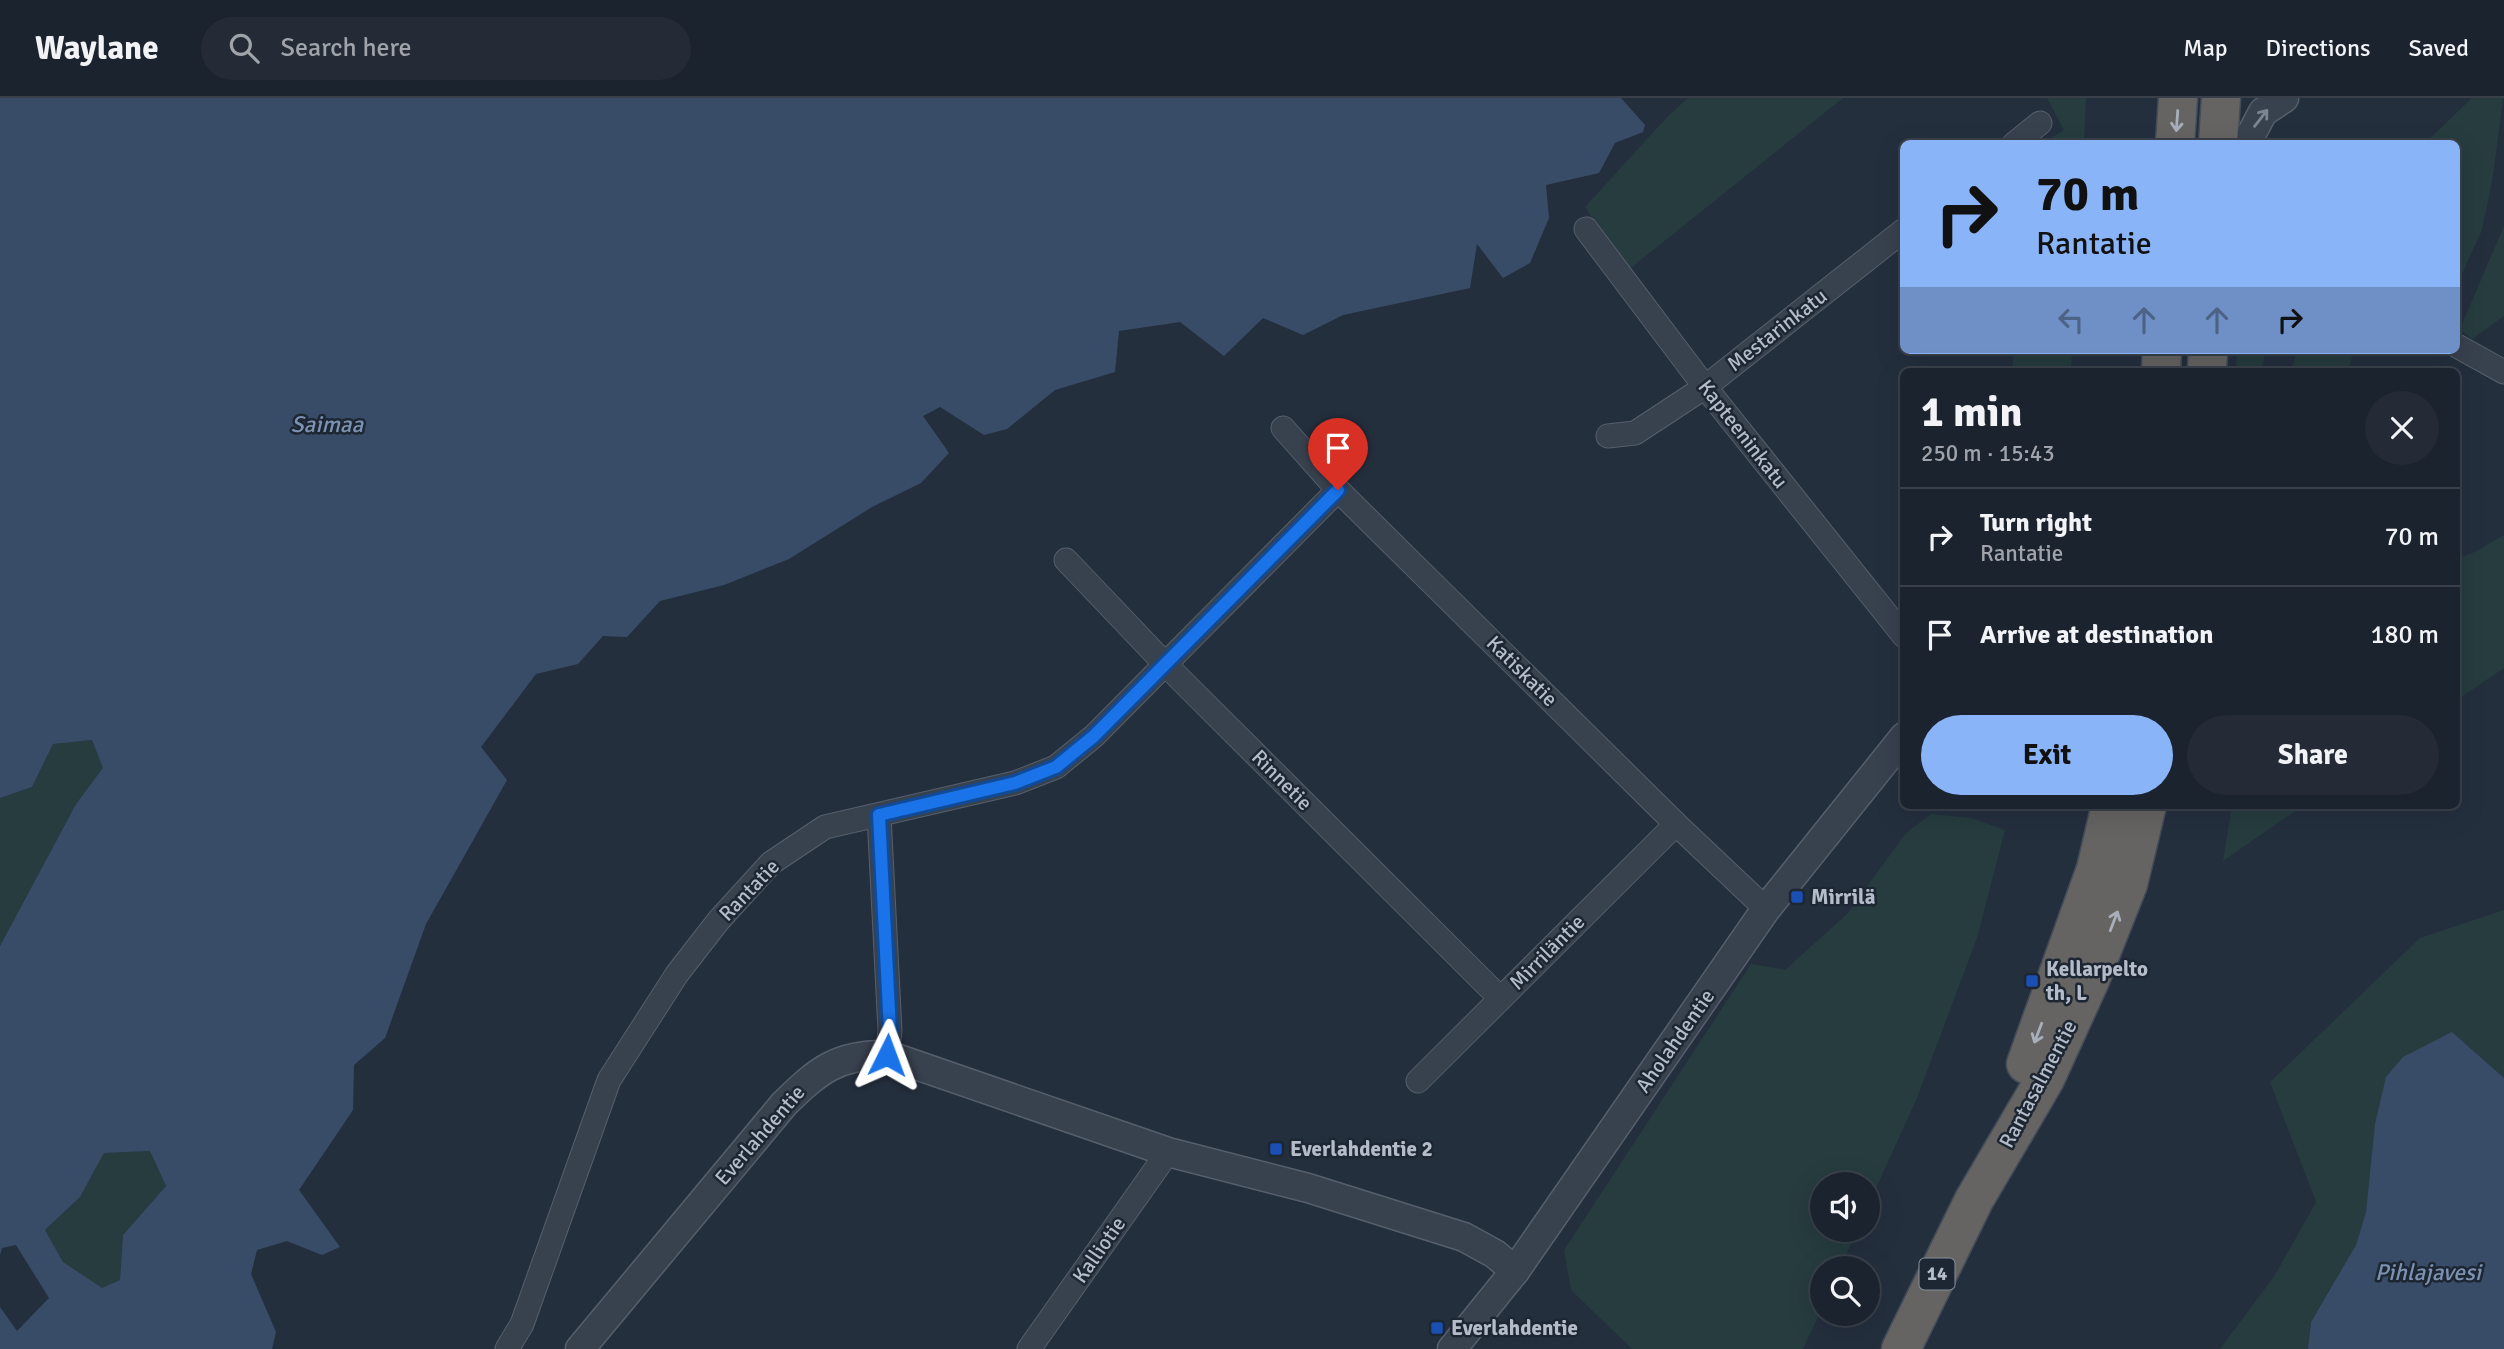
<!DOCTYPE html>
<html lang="en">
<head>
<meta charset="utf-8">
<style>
  body { margin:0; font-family:Signika,sans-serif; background:#242b36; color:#f1f3f6; height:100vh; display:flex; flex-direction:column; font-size:26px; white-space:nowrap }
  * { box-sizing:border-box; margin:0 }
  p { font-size:23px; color:#a0a4aa }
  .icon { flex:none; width:38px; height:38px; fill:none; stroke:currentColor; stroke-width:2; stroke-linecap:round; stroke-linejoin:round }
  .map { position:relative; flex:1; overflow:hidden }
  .panel { position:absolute; left:1900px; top:270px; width:560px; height:441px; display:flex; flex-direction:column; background:#1b232e; border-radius:10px; box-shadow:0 7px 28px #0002,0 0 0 2px #39404a }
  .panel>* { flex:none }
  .top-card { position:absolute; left:1900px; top:42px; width:560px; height:214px; border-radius:10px; box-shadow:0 7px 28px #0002,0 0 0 2px #39404a; background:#8ab4f8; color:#111; overflow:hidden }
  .buttons { position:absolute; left:1810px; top:1074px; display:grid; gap:14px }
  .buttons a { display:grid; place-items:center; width:70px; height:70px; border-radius:50%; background:#1b232e; box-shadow:0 7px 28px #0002,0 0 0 2px #39404a; font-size:35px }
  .pin { position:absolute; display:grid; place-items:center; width:60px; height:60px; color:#fff; margin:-72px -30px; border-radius:50% 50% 50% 0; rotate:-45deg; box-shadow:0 0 7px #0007 }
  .pin .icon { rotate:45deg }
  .me { position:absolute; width:77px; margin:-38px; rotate:3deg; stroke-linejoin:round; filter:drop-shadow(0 0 5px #0008) }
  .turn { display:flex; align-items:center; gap:24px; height:147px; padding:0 21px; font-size:32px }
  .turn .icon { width:91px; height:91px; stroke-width:2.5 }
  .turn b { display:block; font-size:49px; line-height:60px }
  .lanes { display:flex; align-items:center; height:66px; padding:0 21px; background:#0003; justify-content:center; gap:35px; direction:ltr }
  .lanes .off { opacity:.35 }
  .round { display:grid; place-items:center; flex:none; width:74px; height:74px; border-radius:37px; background:#242b36 }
  .headline { display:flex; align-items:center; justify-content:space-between; height:119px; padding:0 21px }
  h1 { font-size:42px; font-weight:800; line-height:52px }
  .action { display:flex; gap:14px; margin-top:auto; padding:14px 21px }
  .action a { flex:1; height:80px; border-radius:42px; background:#8ab4f8; color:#111; font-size:28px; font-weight:800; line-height:80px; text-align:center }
  .action a+a { background:#242b36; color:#f1f3f6 }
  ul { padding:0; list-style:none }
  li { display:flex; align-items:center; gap:21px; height:98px; padding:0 21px; border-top:2px solid #39404a }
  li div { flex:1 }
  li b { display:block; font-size:26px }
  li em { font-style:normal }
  header { display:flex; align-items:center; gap:42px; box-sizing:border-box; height:98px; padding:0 35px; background:#1b232e; border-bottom:2px solid #39404a }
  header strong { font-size:33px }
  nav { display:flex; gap:38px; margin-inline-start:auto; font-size:24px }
  .search { width:490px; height:63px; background:#242b36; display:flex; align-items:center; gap:18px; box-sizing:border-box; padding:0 24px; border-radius:38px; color:#a0a4aa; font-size:26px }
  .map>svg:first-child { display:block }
  .green { fill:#263c3f }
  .water { fill:#394c67; fill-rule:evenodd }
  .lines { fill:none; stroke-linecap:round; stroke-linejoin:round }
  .minor-casing { stroke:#565f6c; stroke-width:25 }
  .tertiary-casing { stroke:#565f6c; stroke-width:31 }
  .trunk-casing { stroke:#434c59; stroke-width:41 }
  .minor { stroke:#38414e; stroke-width:23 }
  .tertiary { stroke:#38414e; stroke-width:28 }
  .trunk { stroke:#656462; stroke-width:38 }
  .oneway { stroke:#7c8592 }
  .oneway2 { stroke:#a8afba }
  .route-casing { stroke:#114b97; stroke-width:18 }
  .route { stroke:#1a73e8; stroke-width:12 }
  .transit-dot { fill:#1a4fb4; stroke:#1d2633; stroke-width:2.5 }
  .labels { text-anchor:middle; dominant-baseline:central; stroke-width:5; stroke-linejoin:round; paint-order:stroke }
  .shield { fill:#1d2633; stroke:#878f9c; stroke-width:2 }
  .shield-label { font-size:19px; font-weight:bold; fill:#b4bcc9 }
  .street-label { font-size:21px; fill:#b4bcc9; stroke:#1d2633 }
  .poi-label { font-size:21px; font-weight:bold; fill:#b4bcc9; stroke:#1d2633; text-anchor:start }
  .water-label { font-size:23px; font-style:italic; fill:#7c92b1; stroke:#1d2633 }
</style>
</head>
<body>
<header>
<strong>Waylane</strong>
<div class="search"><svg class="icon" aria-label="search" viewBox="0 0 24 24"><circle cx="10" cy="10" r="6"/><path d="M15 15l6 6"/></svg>Search here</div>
<nav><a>Map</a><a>Directions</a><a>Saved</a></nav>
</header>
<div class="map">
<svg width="2504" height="1251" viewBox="0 0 2504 1251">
  <rect width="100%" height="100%" fill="#242f3e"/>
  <g class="green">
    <polygon points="1688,0 1843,0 1627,173 1585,109 1668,18"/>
    <polygon points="2047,0 2086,0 2084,45 2043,45 2064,32"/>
    <polygon points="2472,0 2503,0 2493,78 2482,132 2457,187 2457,46 2425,45"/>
    <polygon points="2504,128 2504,218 2472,241 2460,231"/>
    <polygon points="2013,252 2072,252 2071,273 2013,273"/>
    <polygon points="2237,252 2266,252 2261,273 2236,273"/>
    <polygon points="2297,252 2354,252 2348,273 2291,273"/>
    <polygon points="2504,437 2504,570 2457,602 2457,461 2477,453"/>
    <polygon points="92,642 104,670 76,706 0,848 0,700 32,689 53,646"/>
    <polygon points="2232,707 2304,707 2223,763"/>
    <polygon points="1931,716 1972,720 2005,732 1977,840 1917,1000 1867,1110 1867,1087 1822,1087 1822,1132 1857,1132 1840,1171 1822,1171 1822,1210 1803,1251 1632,1251 1571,1192 1564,1152 1751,866 1785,872 1847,816 1906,735"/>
    <polygon points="2504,812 2504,980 2452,934 2370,1078 2366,1114 2356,1147 2311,1224 2308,1251 2220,1251 2275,1177 2316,1104 2270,984 2420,840"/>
    <polygon points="150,1053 166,1088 123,1137 120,1182 102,1191 63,1164 45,1132 80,1099 104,1055"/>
  </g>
  <g class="water">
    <path d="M 0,0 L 1621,0 L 1645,27 L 1643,34 L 1615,45 L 1599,75 L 1546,87 L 1549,120 L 1530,165 L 1503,180 L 1477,146 L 1470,190 L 1343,217 L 1303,237 L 1263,220 L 1224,258 L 1180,224 L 1119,233 L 1115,274 L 1055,292 L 1007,331 L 984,337 L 940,309 L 923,318 L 949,355 L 921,385 L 872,409 L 789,461 L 724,487 L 660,503 L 627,539 L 603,538 L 578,566 L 536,576 L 481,649 L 507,682 L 426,826 L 385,940 L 354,967 L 353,1012 L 299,1092 L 340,1149 L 322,1157 L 287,1143 L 257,1152 L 251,1176 L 276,1234 L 272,1251 L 0,1251 L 0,1209 L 17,1233 L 49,1200 L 16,1147 L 2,1150 L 0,1157 L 0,848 L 76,706 L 103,670 L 92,642 L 53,646 L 32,689 L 0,700 ZM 150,1053 L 166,1088 L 123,1137 L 120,1182 L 102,1190 L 63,1164 L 45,1132 L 80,1099 L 104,1055 Z"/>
    <polygon points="2452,934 2504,980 2504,1251 2308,1251 2311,1224 2356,1147 2366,1114 2375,1026 2386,979 2403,959"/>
  </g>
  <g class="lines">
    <g class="minor-casing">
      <g id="minor">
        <polyline points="2014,46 2040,25"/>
        <polyline points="1586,131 1705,289 1904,538"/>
        <polyline points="2457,248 2504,274"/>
        <polyline points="1283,330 1338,392 1676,726 1766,811"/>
        <polyline points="1608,338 1635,335 1705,289 1904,132"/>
        <polyline points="1066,462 1165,566 1500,900"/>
        <polyline points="879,717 890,933 887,957"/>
        <polyline points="1418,983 1676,726"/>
        <polyline points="507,1251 522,1226 609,982 677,876 719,822 771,765 825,729 1015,685 1056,669 1094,638 1338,392"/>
        <polyline points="1029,1251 1168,1054"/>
      </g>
    </g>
    <g class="tertiary-casing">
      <g id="tertiary">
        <polyline points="2246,46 2263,14 2284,0"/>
        <path d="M 580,1251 L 784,1006 C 818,973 837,956 887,957 L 1168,1054 L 1308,1090 L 1464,1139 L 1495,1156 L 1515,1173"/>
        <polyline points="1452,1251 1515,1173 1766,811 1904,639"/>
      </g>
    </g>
    <g class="trunk-casing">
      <g id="trunk">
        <polyline points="2175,46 2178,0"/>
        <polyline points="2218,46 2221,0"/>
        <polyline points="2161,273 2162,252"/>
        <polyline points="2207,273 2208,252"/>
        <polyline points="2026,966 2096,771 2111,707"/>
        <polyline points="1901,1251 1974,1102 2045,981 2090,882 2128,786 2147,707"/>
      </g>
    </g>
    <use href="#minor" class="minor"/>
    <use href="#tertiary" class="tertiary"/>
    <use href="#trunk" class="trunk"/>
  </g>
  <defs><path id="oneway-shaft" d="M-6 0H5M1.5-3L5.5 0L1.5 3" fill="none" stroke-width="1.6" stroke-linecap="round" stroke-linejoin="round" transform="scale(1.75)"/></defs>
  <use class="oneway" href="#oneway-shaft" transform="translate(2261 20) rotate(-52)"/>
  <g class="oneway2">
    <use href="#oneway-shaft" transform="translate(2177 23) rotate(94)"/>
    <use href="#oneway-shaft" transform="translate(2114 823) rotate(-69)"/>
    <use href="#oneway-shaft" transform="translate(2038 935) rotate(111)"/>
  </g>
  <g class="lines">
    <g class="route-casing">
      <polyline id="route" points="887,957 890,933 879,717 1015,685 1056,669 1094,638 1338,392"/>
    </g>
    <use href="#route" class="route"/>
  </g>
  <g class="transit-dot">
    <rect x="1790" y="792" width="14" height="14" rx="3.5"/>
    <rect x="2025" y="876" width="14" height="14" rx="3.5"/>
    <rect x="1269" y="1044" width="14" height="14" rx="3.5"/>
    <rect x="1430" y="1223" width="14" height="14" rx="3.5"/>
  </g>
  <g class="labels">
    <rect class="shield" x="1919.5" y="1160.5" width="35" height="31" rx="5"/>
    <g class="shield-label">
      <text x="1937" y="1176">14</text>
    </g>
    <g class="street-label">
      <text transform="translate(1777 232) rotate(-38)">Mestarinkatu</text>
      <text transform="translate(1743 336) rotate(52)">Kapteeninkatu</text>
      <text transform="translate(1522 573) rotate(45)">Katiskatie</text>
      <text transform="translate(1282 682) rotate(45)">Rinnetie</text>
      <text transform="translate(749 792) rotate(-46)">Rantatie</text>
      <text transform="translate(1547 854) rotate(-45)">Mirriläntie</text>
      <text transform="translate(1675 943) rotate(-55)">Aholahdentie</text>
      <text transform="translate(2038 986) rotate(-62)">Rantasalmentie</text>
      <text transform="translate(760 1037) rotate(-49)">Everlahdentie</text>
      <text transform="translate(1099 1152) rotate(-55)">Kalliotie</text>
    </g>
    <g class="poi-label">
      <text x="1811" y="799">Mirrilä</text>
      <text x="2046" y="871">Kellarpelto<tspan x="2046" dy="24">th, L</tspan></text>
      <text x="1290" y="1051">Everlahdentie 2</text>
      <text x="1451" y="1230">Everlahdentie</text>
    </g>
    <g class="water-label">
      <text x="327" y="326">Saimaa</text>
      <text x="2428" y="1174">Pihlajavesi</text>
    </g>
  </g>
</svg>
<div class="buttons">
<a><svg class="icon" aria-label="sound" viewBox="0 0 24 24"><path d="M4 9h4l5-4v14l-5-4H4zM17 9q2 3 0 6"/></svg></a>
<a><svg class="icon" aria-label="search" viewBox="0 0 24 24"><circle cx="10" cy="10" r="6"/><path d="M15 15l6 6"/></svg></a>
</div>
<div class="pin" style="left:1338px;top:392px;background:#d93025"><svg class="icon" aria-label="arrive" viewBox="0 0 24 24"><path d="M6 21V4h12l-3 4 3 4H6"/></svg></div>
<svg class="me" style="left:887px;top:957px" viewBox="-20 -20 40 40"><path d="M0-17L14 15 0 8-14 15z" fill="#1a73e8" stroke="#fff" stroke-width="4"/></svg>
<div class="top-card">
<div class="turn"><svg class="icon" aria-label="right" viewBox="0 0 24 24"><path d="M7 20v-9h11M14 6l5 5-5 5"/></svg><div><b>70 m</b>Rantatie</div></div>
<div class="lanes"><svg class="icon off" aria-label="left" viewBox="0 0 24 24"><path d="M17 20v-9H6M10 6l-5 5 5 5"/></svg><svg class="icon off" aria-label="ahead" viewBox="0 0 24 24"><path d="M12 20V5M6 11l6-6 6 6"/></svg><svg class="icon off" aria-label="ahead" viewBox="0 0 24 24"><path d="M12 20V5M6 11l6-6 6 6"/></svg><svg class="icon" aria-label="right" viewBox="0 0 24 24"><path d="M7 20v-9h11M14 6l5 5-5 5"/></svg></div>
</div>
<section class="panel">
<div class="headline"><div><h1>1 min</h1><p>250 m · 15:43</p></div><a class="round"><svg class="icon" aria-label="close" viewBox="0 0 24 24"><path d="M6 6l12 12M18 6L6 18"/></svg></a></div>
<ul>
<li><svg class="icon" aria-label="right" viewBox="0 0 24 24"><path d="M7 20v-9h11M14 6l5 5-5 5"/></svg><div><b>Turn right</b><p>Rantatie</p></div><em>70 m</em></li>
<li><svg class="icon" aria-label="arrive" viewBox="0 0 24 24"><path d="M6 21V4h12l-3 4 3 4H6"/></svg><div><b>Arrive at destination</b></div><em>180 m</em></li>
</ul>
<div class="action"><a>Exit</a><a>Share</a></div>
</section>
</div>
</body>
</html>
